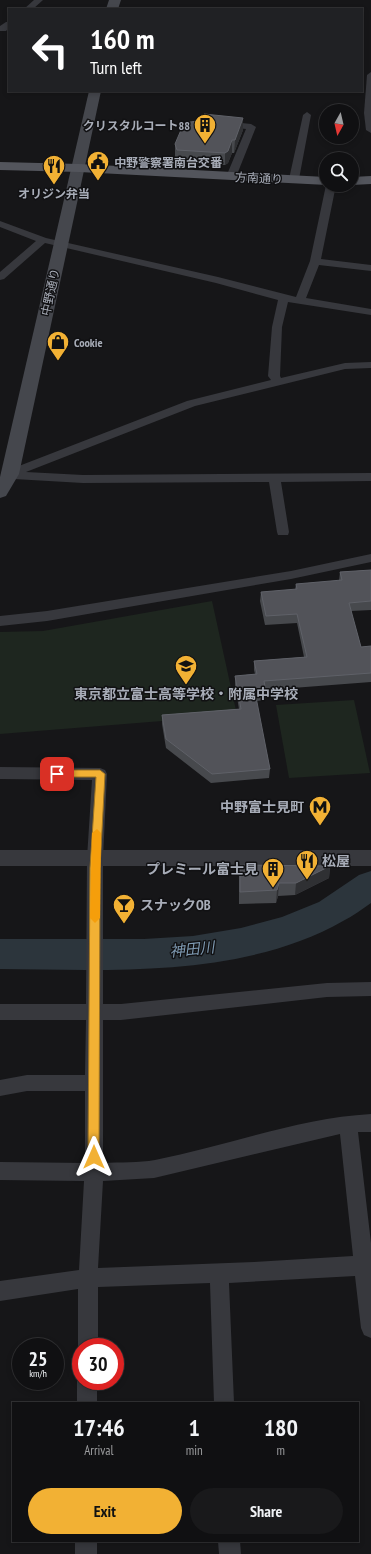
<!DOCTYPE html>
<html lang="en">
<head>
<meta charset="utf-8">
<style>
  body { margin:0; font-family:"PT Sans Narrow","Noto Sans JP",sans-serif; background:#19191b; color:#f1f3f6; height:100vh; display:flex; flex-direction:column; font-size:15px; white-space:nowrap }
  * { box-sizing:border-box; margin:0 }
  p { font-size:13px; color:#9c9d9f }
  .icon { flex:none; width:22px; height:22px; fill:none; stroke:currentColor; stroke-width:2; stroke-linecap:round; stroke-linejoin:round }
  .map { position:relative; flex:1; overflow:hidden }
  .side { position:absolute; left:12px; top:1402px; width:347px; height:140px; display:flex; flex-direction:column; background:#101012; border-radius:0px; box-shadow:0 2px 6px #0003,0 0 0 1px #303032 }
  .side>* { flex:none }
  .top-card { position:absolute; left:8px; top:8px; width:355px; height:84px; border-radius:0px; box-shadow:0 2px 6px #0003,0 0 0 1px #303032; background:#202124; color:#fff; overflow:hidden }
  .needle { width:26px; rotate:188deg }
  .fabs { position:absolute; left:319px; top:104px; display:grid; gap:8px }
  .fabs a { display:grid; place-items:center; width:40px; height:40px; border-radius:50%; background:#101012; box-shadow:0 2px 6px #0003,0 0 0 1px #303032; font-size:20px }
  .speed { position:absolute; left:12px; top:1338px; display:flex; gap:8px; font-size:20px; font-weight:700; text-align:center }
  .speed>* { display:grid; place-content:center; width:52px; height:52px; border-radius:50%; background:#101012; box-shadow:0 2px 6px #0003,0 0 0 1px #303032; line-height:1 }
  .speed small { font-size:10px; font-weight:400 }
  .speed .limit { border:6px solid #d22; background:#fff; color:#111 }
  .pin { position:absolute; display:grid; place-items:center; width:34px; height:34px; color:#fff; margin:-17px; border-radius:8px; box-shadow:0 2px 6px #0006 }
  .me { position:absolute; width:44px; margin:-22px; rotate:0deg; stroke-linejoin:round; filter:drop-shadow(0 0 3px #0008) }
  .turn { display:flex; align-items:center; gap:14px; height:84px; padding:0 16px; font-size:18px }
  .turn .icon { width:52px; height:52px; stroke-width:2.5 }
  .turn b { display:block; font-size:28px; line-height:34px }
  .eta { display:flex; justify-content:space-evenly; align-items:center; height:68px; text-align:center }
  .eta b { font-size:24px; font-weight:600; line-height:28px }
  .primary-button { display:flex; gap:8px; margin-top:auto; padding:8px 16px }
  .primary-button a { flex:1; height:46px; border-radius:24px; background:#f2b134; color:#111; font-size:16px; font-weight:600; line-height:46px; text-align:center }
  .primary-button a+a { background:#19191b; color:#f1f3f6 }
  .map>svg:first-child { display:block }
  .green { fill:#1e261f }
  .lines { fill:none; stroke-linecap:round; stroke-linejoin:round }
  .river { fill:#2c353c; fill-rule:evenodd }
  .minor { fill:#37383d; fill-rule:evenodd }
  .tertiary { fill:#37383d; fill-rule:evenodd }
  .secondary { fill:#45474d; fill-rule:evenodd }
  .primary { fill:#53555c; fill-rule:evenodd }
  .wall { fill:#47494d }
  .shaded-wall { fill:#2f3033 }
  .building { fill:#525359; stroke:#5f6168 }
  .route { fill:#f2b134; stroke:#9d7322 }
  .slow { fill:#f59e0b }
  .labels { text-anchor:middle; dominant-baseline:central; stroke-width:3; stroke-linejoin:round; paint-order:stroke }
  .far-poi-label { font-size:12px; font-weight:bold; fill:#a8adb8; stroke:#111113; text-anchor:start }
  .far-street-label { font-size:12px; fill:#a8adb8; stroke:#111113 }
  .poi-label { font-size:14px; font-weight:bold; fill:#a8adb8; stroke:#111113; text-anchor:end }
  .water-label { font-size:15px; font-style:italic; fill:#7f9bb3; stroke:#111113 }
</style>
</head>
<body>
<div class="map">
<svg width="371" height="1554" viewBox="0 0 371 1554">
  <rect width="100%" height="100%" fill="#161618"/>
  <g class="green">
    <polygon points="212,601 237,715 0,734 0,632 43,631"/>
    <polygon points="354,700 370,773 289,778 276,705"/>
  </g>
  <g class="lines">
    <path class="river" d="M 371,871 L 371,903 C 362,909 353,916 343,921 C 243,978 111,970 0,969 L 0,939 L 144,939 L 193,936 L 241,928 L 282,917 L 319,902 L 359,875 Z"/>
    <g class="minor">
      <polygon points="34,0 43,0 33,9 24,9"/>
      <polygon points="6,22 9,22 9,28 6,31 0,31 0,26"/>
      <polygon points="371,72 371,133 366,130 364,113 367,75"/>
      <polygon points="307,112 311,115 299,179 294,182 289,179 303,115"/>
      <polygon points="223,121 251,124 256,127 236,177 231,180 226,177 246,129 220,126 218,124"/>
      <polygon points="326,185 336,185 321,259 371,265 371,271 319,265 306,298 371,309 371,315 288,302 282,327 280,376 281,378 345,363 371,362 371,368 345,369 195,406 26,472 83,475 371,473 371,481 281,482 289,532 288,535 278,535 277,532 269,482 83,483 14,479 6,477 4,474 6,471 187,401 271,380 268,376 272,327 278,300 216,283 45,243 4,279 0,280 0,272 36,241 0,227 0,221 46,238 218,277 296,297 310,261"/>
      <polygon points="371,554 371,562 291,579 47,621 0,626 0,616 47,611 291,571"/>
      <path d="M 0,767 L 100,768 L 105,770 L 107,774 L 103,858 L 103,1004 L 121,1004 L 327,983 L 371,982 L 371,996 L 327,997 L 121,1020 L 103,1020 L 103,1163 C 120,1162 139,1163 155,1160 C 227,1146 298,1118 371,1114 L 371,1132 L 358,1132 L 371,1243 L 371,1338 L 364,1335 L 361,1328 L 355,1276 L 229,1283 L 234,1403 L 214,1403 L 210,1283 L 98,1287 L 98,1347 L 81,1347 L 81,1354 L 78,1347 L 78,1289 L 0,1301 L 0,1281 L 79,1270 L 84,1181 L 0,1180 L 0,1162 L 85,1163 L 85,1091 L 27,1091 L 0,1096 L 0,1080 L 27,1075 L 85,1075 L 86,1020 L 0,1020 L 0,1004 L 86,1004 L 87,858 L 92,780 L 0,779 ZM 340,1134 L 353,1256 L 254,1262 L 98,1268 L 103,1181 L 154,1178 Z"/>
      <polygon points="81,1373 81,1381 97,1381 97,1403 77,1403 77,1381"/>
      <rect x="75" y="1541" width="22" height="13"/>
      <polygon points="218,1541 240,1541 241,1554 219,1554"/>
    </g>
    <rect class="tertiary" x="0" y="850" width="371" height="16"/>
    <g class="secondary">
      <polygon points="109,0 121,0 118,9 106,9"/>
      <polygon points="89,91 101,91 19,474 6,496 0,498 0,477"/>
    </g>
    <g class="primary">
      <polygon points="0,162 79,164 326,177 327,185 79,172 0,170"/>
      <polygon points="371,176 371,184 352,185 351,185 352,177"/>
    </g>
  </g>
  <g class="wall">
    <polygon points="243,130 234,153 232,153 228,163 225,165 177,163 175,156 175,144"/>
    <polygon points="371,570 371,610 351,611 361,647 371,646 371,682 266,690 265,700 256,701 270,769 269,778 211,783 166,748 162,724 162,715 239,709 235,685 235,676 255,674 254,670 254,661 304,657 297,623 265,625 260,601 261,592 295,590 296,584 339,581 340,572"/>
    <polygon points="240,865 330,866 329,878 295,895 278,896 276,903 239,904 239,877"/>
  </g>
  <g class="shaded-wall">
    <polygon points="243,118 243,130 234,153 235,140"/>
    <polygon points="232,140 232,153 228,163 225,165 225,153"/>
    <polygon points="330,866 329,878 295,895 296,883"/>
    <polygon points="279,883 278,896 276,903 277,890"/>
  </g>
  <g class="building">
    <polygon points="204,114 243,118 235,140 232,140 228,151 225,153 177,150 175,144 184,123 197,121"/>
    <polygon points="371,570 371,601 349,603 361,647 371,646 371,673 264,681 266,692 255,692 270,769 212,774 166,739 162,715 241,709 235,676 257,674 254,661 307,657 297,614 266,616 261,592 297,589 296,584 342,580 340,572"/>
    <polygon points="240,865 330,866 296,883 279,883 277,890 240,892"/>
  </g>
  <polygon class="route" points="57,770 100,770 105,774 100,868 99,1157 98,1161 94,1162 90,1161 88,1157 90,868 96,777 57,777 53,774"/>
  <polygon class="slow" points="97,829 101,833 100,918 95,923 90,918 92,833"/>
  <defs>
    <g id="building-pin" transform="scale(1.15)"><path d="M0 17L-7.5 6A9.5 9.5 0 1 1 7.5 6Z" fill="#f2b134" stroke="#111113"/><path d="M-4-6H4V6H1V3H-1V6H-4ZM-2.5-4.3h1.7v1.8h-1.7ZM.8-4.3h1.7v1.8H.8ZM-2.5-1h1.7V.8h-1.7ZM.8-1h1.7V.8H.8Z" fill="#111"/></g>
    <g id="civic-pin" transform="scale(1.15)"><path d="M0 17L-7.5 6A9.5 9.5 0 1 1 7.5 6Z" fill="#f2b134" stroke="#111113"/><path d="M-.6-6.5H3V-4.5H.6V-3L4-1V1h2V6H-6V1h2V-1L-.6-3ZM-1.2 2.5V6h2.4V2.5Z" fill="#111"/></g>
    <g id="restaurant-pin" transform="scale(1.15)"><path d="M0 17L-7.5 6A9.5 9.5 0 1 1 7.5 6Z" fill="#f2b134" stroke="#111113"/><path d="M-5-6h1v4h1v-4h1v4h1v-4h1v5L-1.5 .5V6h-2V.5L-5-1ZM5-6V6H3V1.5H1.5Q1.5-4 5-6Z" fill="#111"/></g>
    <g id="shop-pin" transform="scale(1.15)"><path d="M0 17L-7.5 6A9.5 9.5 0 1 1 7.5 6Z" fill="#f2b134" stroke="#111113"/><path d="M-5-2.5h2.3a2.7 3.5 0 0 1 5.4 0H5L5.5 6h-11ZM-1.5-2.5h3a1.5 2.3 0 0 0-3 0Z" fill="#111"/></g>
    <g id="school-pin" transform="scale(1.15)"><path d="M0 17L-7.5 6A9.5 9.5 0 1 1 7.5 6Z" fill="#f2b134" stroke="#111113"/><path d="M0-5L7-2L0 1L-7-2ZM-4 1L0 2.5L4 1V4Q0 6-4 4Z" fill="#111"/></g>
    <g id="metro-pin" transform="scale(1.15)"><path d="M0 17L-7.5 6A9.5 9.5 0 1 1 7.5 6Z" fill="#f2b134" stroke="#111113"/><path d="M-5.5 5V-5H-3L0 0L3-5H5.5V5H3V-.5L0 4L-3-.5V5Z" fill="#111"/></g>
    <g id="bar-pin" transform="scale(1.15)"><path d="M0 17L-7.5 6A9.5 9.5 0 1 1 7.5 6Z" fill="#f2b134" stroke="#111113"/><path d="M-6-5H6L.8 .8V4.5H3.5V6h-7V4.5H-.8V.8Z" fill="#111"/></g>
  </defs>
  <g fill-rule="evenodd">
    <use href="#building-pin" x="205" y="125"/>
    <use href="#civic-pin" x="98" y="162"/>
    <use href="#restaurant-pin" x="54" y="166"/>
    <use href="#shop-pin" x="58" y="342"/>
    <use href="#school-pin" x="186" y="666"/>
    <use href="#metro-pin" x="320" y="807"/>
    <use href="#restaurant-pin" x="307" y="861"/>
    <use href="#building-pin" x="273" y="869"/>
    <use href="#bar-pin" x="124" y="905"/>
  </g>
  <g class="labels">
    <g class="far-poi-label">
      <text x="190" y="125" text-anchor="end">クリスタルコート88</text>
      <text x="114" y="162">中野警察署南台交番</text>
      <text x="54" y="193" text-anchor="middle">オリジン弁当</text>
      <text x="74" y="342">Cookie</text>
    </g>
    <g class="far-street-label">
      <text transform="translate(259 178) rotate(3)">方南通り</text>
      <text transform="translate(50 292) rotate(-78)">中野通り</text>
    </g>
    <g class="poi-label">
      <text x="186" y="694" text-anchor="middle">東京都立富士高等学校・附属中学校</text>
      <text x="304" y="807">中野富士見町</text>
      <text x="322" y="861" text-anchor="start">松屋</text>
      <text x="258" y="869">プレミール富士見</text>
      <text x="140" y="905" text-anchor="start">スナックOB</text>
    </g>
    <g class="water-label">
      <text transform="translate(192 949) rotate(-6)">神田川</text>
    </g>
  </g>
</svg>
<div class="fabs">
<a><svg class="needle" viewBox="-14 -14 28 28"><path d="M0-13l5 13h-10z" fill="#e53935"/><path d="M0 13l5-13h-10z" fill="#9c9d9f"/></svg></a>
<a><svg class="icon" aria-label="search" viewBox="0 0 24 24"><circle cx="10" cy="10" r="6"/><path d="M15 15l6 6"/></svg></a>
</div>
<div class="speed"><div>25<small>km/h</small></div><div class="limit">30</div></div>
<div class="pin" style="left:57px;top:774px;background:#d93025"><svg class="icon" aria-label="arrive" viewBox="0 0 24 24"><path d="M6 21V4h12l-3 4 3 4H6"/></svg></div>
<svg class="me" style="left:94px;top:1157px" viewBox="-20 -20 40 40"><path d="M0-17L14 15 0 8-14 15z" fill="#f2b134" stroke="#fff" stroke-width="4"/></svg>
<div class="top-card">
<div class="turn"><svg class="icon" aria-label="left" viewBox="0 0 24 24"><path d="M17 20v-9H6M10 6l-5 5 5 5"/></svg><div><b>160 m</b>Turn left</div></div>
</div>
<section class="side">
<div class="eta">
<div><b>17:46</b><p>Arrival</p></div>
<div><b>1</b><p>min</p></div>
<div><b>180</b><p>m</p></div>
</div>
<div class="primary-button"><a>Exit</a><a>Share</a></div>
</section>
</div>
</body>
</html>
